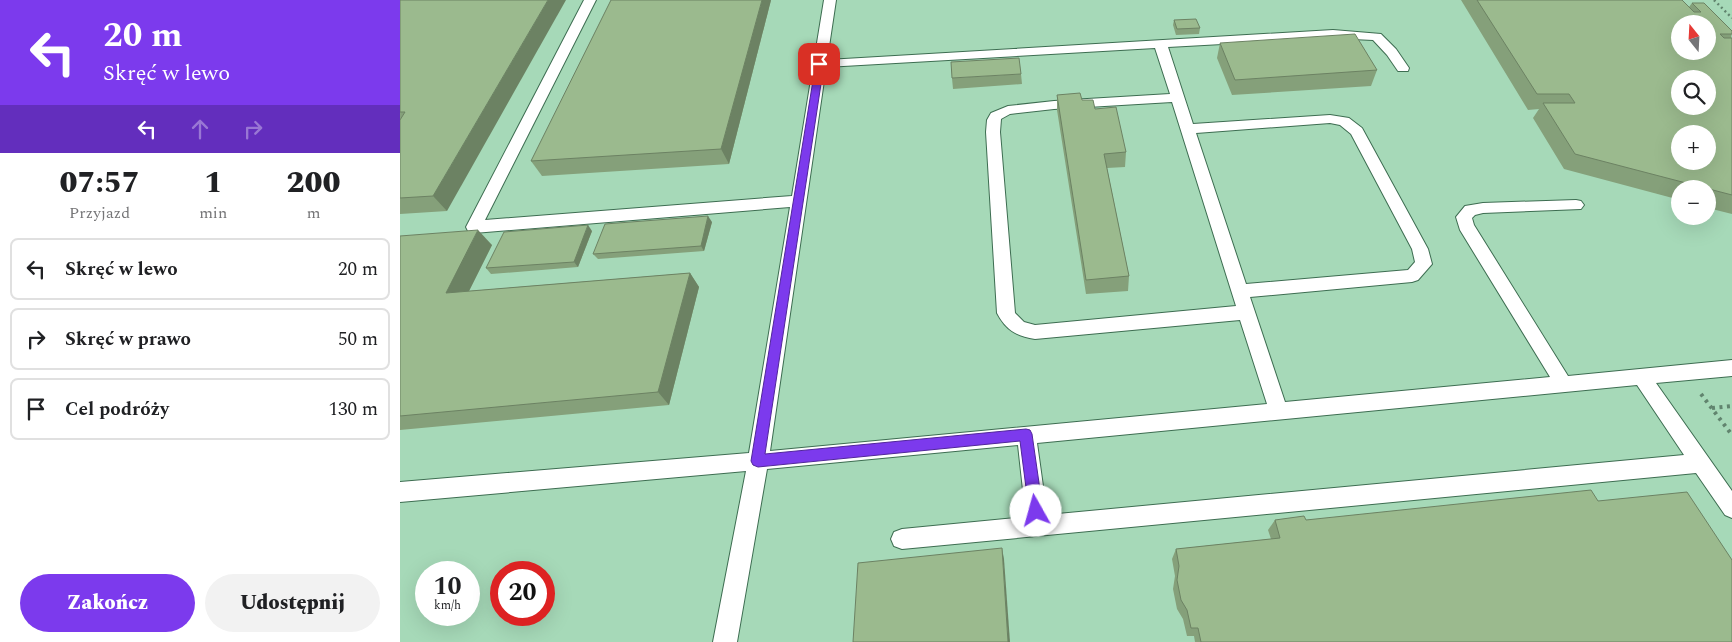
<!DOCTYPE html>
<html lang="pl">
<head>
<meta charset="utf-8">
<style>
  body { margin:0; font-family:Spectral,serif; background:#f2f2f2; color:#202124; height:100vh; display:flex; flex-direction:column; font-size:19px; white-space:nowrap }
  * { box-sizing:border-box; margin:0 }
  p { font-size:16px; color:#757577 }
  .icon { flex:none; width:28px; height:28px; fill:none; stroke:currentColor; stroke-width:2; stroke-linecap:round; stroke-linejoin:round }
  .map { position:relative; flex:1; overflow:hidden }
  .side { display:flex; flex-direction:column; background:#fff; width:400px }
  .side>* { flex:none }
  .hud { background:#7c3aed; color:#fff; overflow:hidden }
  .needle { width:32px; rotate:342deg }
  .fabs { position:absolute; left:1271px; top:15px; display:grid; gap:10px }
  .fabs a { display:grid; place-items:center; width:45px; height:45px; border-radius:50%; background:#fff; box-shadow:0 5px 20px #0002; font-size:25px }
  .speed { position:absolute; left:15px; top:561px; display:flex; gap:10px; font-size:25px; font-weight:700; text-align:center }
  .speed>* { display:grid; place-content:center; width:65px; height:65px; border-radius:50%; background:#fff; box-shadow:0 5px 20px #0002; line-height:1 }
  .speed small { font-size:12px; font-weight:400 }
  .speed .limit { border:8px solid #d22; background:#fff; color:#111 }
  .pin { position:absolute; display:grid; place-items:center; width:42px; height:42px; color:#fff; margin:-21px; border-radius:10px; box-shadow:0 2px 8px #0006 }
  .me { position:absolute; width:55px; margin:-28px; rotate:353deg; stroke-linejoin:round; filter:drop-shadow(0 0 4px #0008) }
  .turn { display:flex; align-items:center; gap:18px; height:105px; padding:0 20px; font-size:22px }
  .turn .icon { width:65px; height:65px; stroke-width:2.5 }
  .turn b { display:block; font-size:35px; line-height:42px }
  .lanes { display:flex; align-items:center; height:48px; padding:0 20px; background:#0003; justify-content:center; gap:25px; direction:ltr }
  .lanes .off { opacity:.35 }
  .eta { display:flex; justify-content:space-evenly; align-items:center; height:85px; text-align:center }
  .eta b { font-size:30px; font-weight:800; line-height:35px }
  .action { display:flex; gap:10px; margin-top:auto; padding:10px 20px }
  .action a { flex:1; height:58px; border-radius:30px; background:#7c3aed; color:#fff; font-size:20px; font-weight:800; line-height:58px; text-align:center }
  .action a+a { background:#f2f2f2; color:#202124 }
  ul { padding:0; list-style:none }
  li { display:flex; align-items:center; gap:15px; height:62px; margin:0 10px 8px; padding:0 10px; border:2px solid #e0e0e0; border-radius:8px }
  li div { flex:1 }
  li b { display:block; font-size:19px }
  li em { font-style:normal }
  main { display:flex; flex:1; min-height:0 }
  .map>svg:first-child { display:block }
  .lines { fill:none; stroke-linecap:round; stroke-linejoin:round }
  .service-casing { stroke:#3d6d51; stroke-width:2 }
  .path-far1 { stroke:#61846e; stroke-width:2.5; stroke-dasharray:2 3; stroke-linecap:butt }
  .path { stroke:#61846e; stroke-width:4; stroke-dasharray:3 4.5; stroke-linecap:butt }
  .service { fill:#fff; fill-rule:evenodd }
  .wall { fill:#85a07a }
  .shaded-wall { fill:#6c8263 }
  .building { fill:#9bba8e; stroke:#6c8263; fill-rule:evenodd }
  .route { fill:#7c3aed; stroke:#51269a }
</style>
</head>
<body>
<main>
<section class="side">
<div class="hud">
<div class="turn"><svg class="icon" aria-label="left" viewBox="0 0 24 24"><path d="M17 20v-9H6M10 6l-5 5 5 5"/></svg><div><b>20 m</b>Skręć w lewo</div></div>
<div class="lanes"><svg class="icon" aria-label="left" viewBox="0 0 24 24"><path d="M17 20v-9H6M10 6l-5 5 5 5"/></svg><svg class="icon off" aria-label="ahead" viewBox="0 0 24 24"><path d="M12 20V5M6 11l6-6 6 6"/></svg><svg class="icon off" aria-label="right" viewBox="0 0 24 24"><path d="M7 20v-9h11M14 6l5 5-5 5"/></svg></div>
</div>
<div class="eta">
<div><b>07:57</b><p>Przyjazd</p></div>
<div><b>1</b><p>min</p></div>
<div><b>200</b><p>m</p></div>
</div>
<ul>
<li><svg class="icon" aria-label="left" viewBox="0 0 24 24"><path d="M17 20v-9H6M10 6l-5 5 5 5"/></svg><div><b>Skręć w lewo</b></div><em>20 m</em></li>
<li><svg class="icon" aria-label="right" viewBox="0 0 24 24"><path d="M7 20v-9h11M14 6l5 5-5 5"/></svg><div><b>Skręć w prawo</b></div><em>50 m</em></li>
<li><svg class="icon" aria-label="arrive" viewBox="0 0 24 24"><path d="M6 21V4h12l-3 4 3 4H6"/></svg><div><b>Cel podróży</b></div><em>130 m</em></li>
</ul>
<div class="action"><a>Zakończ</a><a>Udostępnij</a></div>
</section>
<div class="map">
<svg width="1332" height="642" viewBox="0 0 1332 642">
  <rect width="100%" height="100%" fill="#a6d9b8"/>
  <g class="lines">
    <g class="service-casing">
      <path id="service" d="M 184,0 L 196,0 L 85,220 L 392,196 L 424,0 L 436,0 L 427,60 L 933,30 L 981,34 L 996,49 L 1009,68 L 1008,71 L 998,71 L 987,55 L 973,40 L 933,38 L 768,47 L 793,124 L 930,115 L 949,118 L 962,128 L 1028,249 L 1032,264 L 1018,280 L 1012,282 L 850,297 L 885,402 L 1150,377 L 1060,230 L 1056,217 L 1065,206 L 1083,203 L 1176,200 L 1181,201 L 1184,205 L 1181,209 L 1083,213 L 1075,215 L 1072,218 L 1074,225 L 1168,376 L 1332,360 L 1332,376 L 1256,383 L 1332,491 L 1332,518 L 1325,515 L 1296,473 L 502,549 L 494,546 L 491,539 L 494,532 L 502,529 L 626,517 L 618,445 L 367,469 L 337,642 L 313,642 L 346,471 L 0,502 L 0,482 L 349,453 L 390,207 L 74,233 L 68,231 L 66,227 ZM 755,48 L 770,94 L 654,101 L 608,106 L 591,113 L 587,120 L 586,132 L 597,313 C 606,330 616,336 635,339 L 840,320 L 867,404 L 370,451 L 426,67 ZM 772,102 L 836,306 L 635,325 L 624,322 L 615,313 L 600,132 L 601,119 L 610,114 L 654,109 ZM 930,123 L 940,125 L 951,134 L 1012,249 L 1015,262 L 1008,270 L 846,284 L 796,133 ZM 1237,385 L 1284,455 L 647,515 L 637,443 Z"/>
    </g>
    <polyline class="path-far1" points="1314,0 1332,18"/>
    <g class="path">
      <polyline points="1301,394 1332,435"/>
      <polyline points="1312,408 1332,406"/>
    </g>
    <use href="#service" class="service"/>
  </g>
  <g class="wall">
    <polygon points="0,0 47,211 0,214"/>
    <polygon points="371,0 329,164 142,176 131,161"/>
    <polygon points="1061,0 1282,0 1289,7 1292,3 1332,31 1331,38 1332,38 1332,214 1308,208 1308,189 1280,189 1280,200 1164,169 1133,118 1139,109 1128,110"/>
    <polygon points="774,20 800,28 799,34 776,35 773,25"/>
    <polygon points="820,43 977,70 971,86 832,95 817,58"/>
    <polygon points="621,74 622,84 553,89 552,78"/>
    <polygon points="657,95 682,100 695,109 726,152 725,167 707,168 729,276 728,291 686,294 657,110"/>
    <polygon points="312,222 304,251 198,259 193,254"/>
    <polygon points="192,231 178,267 91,274 86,268"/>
    <polygon points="0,236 92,245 69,291 290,273 299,287 269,405 0,430"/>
    <polygon points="1198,501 1332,642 795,642 794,636 787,636 783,619 777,609 773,589 775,576 772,559 776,549 871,539 868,530 875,520 906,520"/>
  </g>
  <g class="shaded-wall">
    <polygon points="148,0 166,0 47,211 33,196"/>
    <polygon points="362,0 371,0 329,164 321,149"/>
    <polygon points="308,216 312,222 304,251 301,246"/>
    <polygon points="188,225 192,231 178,267 174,262"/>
    <polygon points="78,230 92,245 61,307 46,293"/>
    <polygon points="290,273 299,287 269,405 258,392"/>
    <polygon points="602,548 604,559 610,642 608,642"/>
  </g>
  <g class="building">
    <polygon points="0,0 148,0 33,196 0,198 0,120 5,112 0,112"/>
    <polygon points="211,0 362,0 321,149 131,161"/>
    <path d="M 1077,0 L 1282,0 L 1294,12 L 1301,12 L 1292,3 L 1304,3 L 1332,31 L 1332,34 L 1320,34 L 1324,38 L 1332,38 L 1332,195 L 1175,154 L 1143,103 L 1175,103 L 1169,94 L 1137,94 ZM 1280,24 L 1308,24 L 1308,51 L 1280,51 ZM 1280,79 L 1308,79 L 1308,106 L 1280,106 ZM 1280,134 L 1308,134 L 1308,161 L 1280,161 Z"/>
    <polygon points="796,19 800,28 777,29 774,20"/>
    <polygon points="955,34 977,70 835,80 820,43"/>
    <polygon points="619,58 621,74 552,78 551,62"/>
    <polygon points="680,93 682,100 693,100 695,109 716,107 726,152 704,154 729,276 686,280 657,95"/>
    <polygon points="308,216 301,246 193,254 205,224"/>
    <polygon points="188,225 174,262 86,268 104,232"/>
    <polygon points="78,230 46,293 290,273 258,392 0,416 0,236"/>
    <polygon points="1191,490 1198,501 1287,492 1332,560 1332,642 801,642 798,628 791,628 787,610 781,600 777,580 779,566 776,549 880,538 875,520 904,516 906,520"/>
    <polygon points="602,548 608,642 453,642 458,563"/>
  </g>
  <polygon class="route" points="416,62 424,64 365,454 626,429 630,430 632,434 643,511 641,515 636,517 631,515 629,511 620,441 358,467 353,465 351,461"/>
</svg>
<div class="fabs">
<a><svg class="needle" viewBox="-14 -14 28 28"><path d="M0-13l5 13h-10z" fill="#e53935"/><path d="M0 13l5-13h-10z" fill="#757577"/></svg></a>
<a><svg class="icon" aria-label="search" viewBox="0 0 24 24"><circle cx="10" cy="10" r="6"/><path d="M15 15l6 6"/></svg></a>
<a>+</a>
<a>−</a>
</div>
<div class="speed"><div>10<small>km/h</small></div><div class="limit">20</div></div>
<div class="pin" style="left:419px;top:64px;background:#d93025"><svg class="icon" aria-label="arrive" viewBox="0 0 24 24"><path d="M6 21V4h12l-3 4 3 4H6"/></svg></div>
<svg class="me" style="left:636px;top:511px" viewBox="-20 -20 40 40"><circle r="19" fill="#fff"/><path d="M0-13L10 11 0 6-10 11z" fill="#7c3aed"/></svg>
</div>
</main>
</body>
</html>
